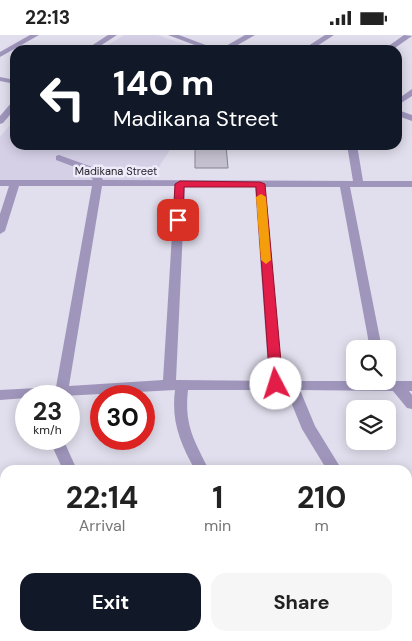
<!DOCTYPE html>
<html lang="en">
<head>
<meta charset="utf-8">
<style>
  body { margin:0; font-family:"DM Sans",sans-serif; background:#f6f6f6; color:#222; height:100vh; display:flex; flex-direction:column; font-size:19px; white-space:nowrap }
  * { box-sizing:border-box; margin:0 }
  p { font-size:16px; color:#767676 }
  .icon { flex:none; width:28px; height:28px; fill:none; stroke:currentColor; stroke-width:2; stroke-linecap:round; stroke-linejoin:round }
  .map { position:relative; flex:1; overflow:hidden }
  .details { position:absolute; left:0px; top:430px; width:412px; height:176px; display:flex; flex-direction:column; background:#fff; border-radius:15px 15px 0 0; box-shadow:0 2px 12px #0003 }
  .details>* { flex:none }
  .top-card { position:absolute; left:10px; top:10px; width:392px; height:105px; border-radius:15px; box-shadow:0 2px 12px #0003; background:#111827; color:#fff; overflow:hidden }
  .buttons { position:absolute; left:346px; top:305px; display:grid; gap:10px }
  .buttons a { display:grid; place-items:center; width:50px; height:50px; border-radius:10px; background:#fff; box-shadow:0 2px 12px #0003; font-size:25px }
  .speed { position:absolute; left:15px; top:350px; display:flex; gap:10px; font-size:25px; font-weight:700; text-align:center }
  .speed>* { display:grid; place-content:center; width:65px; height:65px; border-radius:50%; background:#fff; box-shadow:0 2px 12px #0003; line-height:1 }
  .speed small { font-size:12px; font-weight:400 }
  .speed .limit { border:8px solid #d22; background:#fff; color:#111 }
  .pin { position:absolute; display:grid; place-items:center; width:42px; height:42px; color:#fff; margin:-21px; border-radius:10px; box-shadow:0 2px 8px #0006 }
  .me { position:absolute; width:55px; margin:-28px; rotate:355deg; stroke-linejoin:round; filter:drop-shadow(0 0 4px #0008) }
  .turn { display:flex; align-items:center; gap:18px; height:105px; padding:0 20px; font-size:22px }
  .turn .icon { width:65px; height:65px; stroke-width:2.5 }
  .turn b { display:block; font-size:35px; line-height:42px }
  .eta { display:flex; justify-content:space-evenly; align-items:center; height:85px; text-align:center }
  .eta b { font-size:30px; font-weight:700; line-height:35px }
  .button { display:flex; gap:10px; margin-top:auto; padding:10px 20px }
  .button a { flex:1; height:58px; border-radius:15px; background:#111827; color:#fff; font-size:20px; font-weight:700; line-height:58px; text-align:center }
  .button a+a { background:#f6f6f6; color:#222 }
  .status { display:flex; justify-content:space-between; align-items:center; height:35px; padding:0 25px; background:#fff; direction:ltr }
  .status svg { height:14px; fill:currentColor }
  .map>svg:first-child { display:block }
  .built { fill:#d5d0e6 }
  .building { fill:#c4c0cf; stroke:#878491 }
  .lines { fill:none; stroke-linecap:round; stroke-linejoin:round }
  .minor { fill:#a096bc; fill-rule:evenodd }
  .route { fill:#e11d48; stroke:#92132f }
  .slow { fill:#f59e0b }
  .labels { text-anchor:middle; dominant-baseline:central; stroke-width:5; stroke-linejoin:round; paint-order:stroke }
  .far-street-label { font-size:11px; fill:#28272c; stroke:#efebfa }
</style>
</head>
<body>
<div class="status"><b>22:13</b><svg viewBox="0 0 49 12"><path d="M0 12V9h3v3zM5 12V6h3v6zM10 12V3h3v9zM15 12V0h3v12zM26 1h20v11H26zM47 4h2v5h-2z"/></svg></div>
<div class="map">
<svg width="412" height="606" viewBox="0 0 412 606">
  <rect width="100%" height="100%" fill="#e1deed"/>
  <g class="built">
    <polygon points="124,0 158,0 200,15 100,15"/>
    <polygon points="15,84 15,110 173,110 148,149 0,148 0,102"/>
  </g>
  <polygon class="building" points="195,110 226,110 228,133 195,133"/>
  <g class="lines">
    <g class="minor">
      <polygon points="30,0 39,0 0,22 0,17"/>
      <polygon points="108,0 117,0 94,15 85,15"/>
      <polygon points="168,0 179,0 219,15 208,15"/>
      <polygon points="245,0 255,0 229,15 219,15"/>
      <polygon points="325,0 334,0 311,15 302,15"/>
      <polygon points="404,0 412,1 392,15 383,15"/>
      <polygon points="0,42 15,45 15,49 0,46"/>
      <polygon points="412,54 412,61 398,70 398,64"/>
      <polygon points="15,66 15,74 3,88 0,89 0,81 12,67"/>
      <polygon points="398,75 412,80 412,86 398,81"/>
      <path d="M 347,110 L 357,110 L 363,146 L 412,146 L 412,152 L 350,152 L 382,314 L 370,314 L 340,152 L 265,152 L 282,346 L 412,346 L 412,356 L 409,356 L 412,360 L 412,374 L 407,373 L 393,356 L 300,355 L 315,391 L 342,435 L 327,435 L 302,394 L 286,355 L 188,355 C 184,390 194,405 209,435 L 195,435 C 180,408 171,386 175,355 L 63,361 L 26,361 L 26,363 L 0,365 L 0,355 L 56,352 L 92,151 L 19,151 L 5,196 L 0,199 L 0,179 L 9,151 L 0,151 L 0,145 L 93,145 L 88,137 L 56,125 L 56,121 L 59,120 L 95,133 L 103,145 L 353,146 ZM 102,151 L 175,151 L 163,345 L 69,351 ZM 185,151 L 255,152 L 269,346 L 176,345 Z"/>
      <polygon points="49,404 63,404 77,435 63,435"/>
      <polygon points="408,530 412,531 412,552 408,550"/>
      <polygon points="133,601 151,601 153,606 135,606"/>
      <polygon points="287,601 306,601 308,606 289,606"/>
    </g>
  </g>
  <polygon class="route" points="180,146 260,147 265,149 283,349 281,352 272,352 270,349 256,152 184,152 183,185 178,188 173,185 175,149"/>
  <polygon class="slow" points="261,159 266,162 271,225 266,229 261,225 256,162"/>
  <g class="labels">
    <g class="far-street-label">
      <text x="116" y="136">Madikana Street</text>
    </g>
  </g>
</svg>
<div class="buttons">
<a><svg class="icon" aria-label="search" viewBox="0 0 24 24"><circle cx="10" cy="10" r="6"/><path d="M15 15l6 6"/></svg></a>
<a><svg class="icon" aria-label="layers" viewBox="0 0 24 24"><path d="M12 4l9 5-9 5-9-5zM3 14l9 5 9-5"/></svg></a>
</div>
<div class="speed"><div>23<small>km/h</small></div><div class="limit">30</div></div>
<div class="pin" style="left:178px;top:185px;background:#d93025"><svg class="icon" aria-label="arrive" viewBox="0 0 24 24"><path d="M6 21V4h12l-3 4 3 4H6"/></svg></div>
<svg class="me" style="left:276px;top:349px" viewBox="-20 -20 40 40"><circle r="19" fill="#fff"/><path d="M0-13L10 11 0 6-10 11z" fill="#e11d48"/></svg>
<div class="top-card">
<div class="turn"><svg class="icon" aria-label="left" viewBox="0 0 24 24"><path d="M17 20v-9H6M10 6l-5 5 5 5"/></svg><div><b>140 m</b>Madikana Street</div></div>
</div>
<section class="details">
<div class="eta">
<div><b>22:14</b><p>Arrival</p></div>
<div><b>1</b><p>min</p></div>
<div><b>210</b><p>m</p></div>
</div>
<div class="button"><a>Exit</a><a>Share</a></div>
</section>
</div>
</body>
</html>
